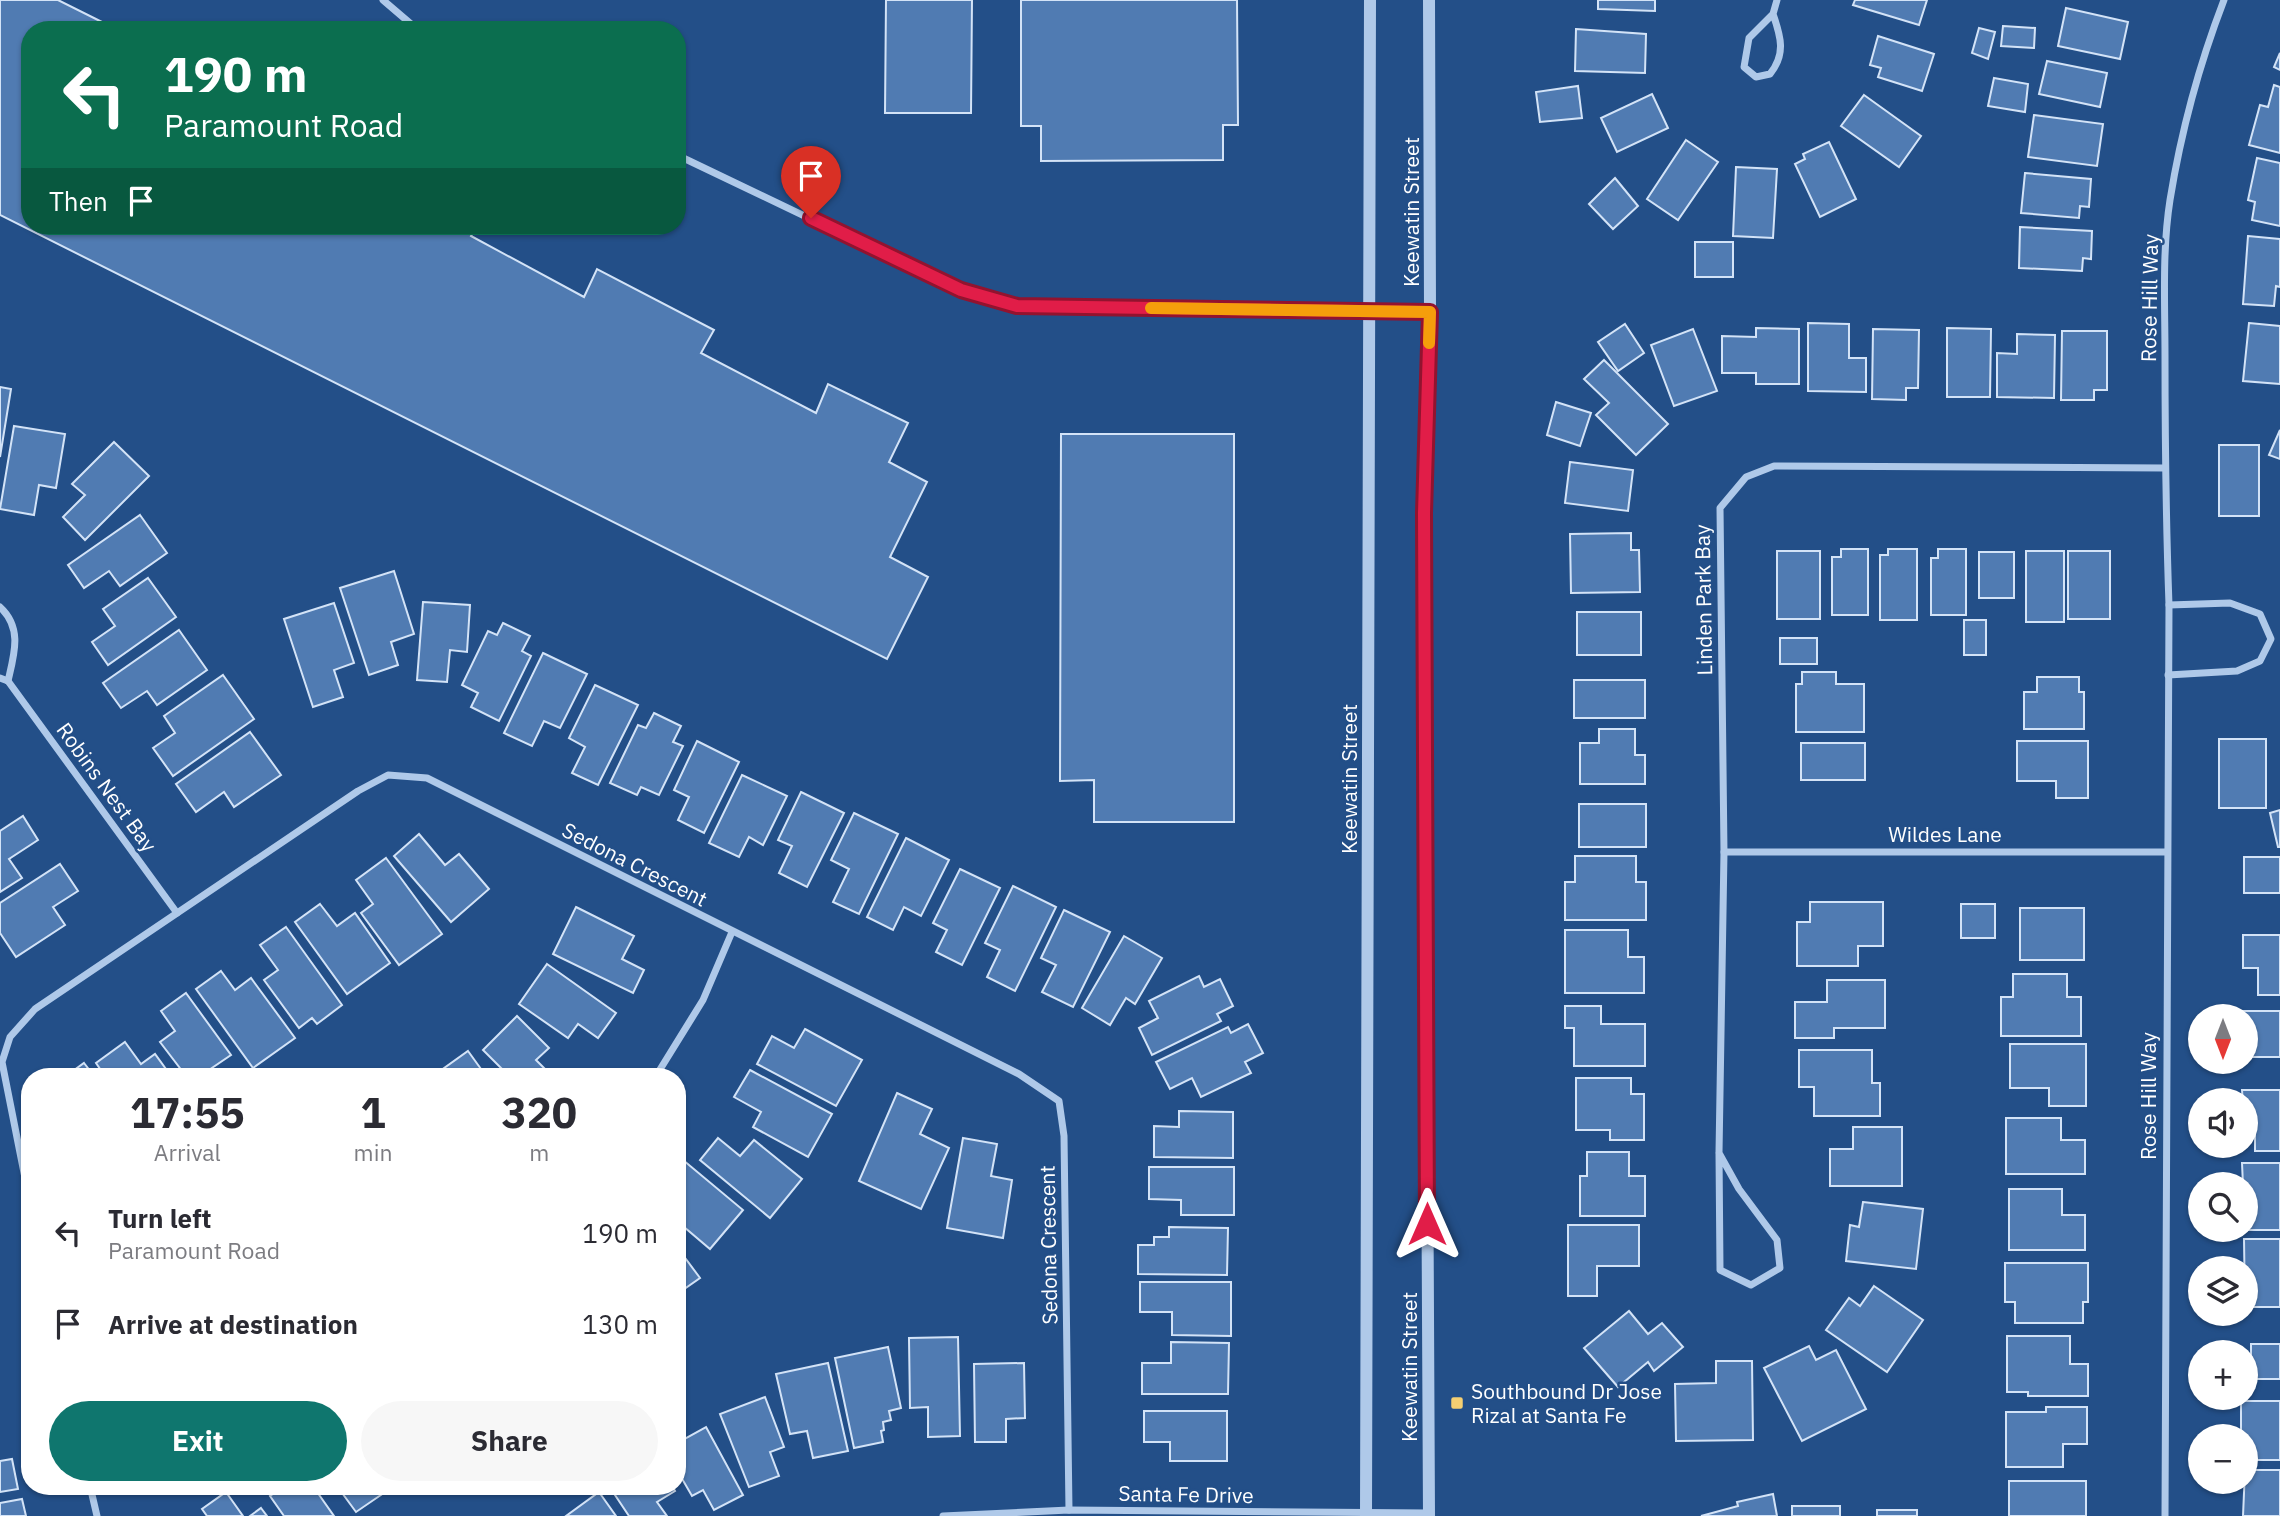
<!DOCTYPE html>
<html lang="en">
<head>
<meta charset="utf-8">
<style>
  body { margin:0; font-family:"IBM Plex Sans",sans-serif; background:#f7f7f7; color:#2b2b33; height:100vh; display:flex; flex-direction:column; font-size:26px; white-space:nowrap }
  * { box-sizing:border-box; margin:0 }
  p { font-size:23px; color:#7c7c81 }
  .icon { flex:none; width:38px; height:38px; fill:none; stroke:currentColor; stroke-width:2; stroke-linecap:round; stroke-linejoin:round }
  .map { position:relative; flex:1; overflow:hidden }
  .panel { position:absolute; left:21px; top:1068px; width:665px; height:427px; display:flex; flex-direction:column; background:#fff; border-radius:28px; box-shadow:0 2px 5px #0004 }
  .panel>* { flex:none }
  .hud { position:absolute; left:21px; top:21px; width:665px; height:214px; border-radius:28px; box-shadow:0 2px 5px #0004; background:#0b6e4f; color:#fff; overflow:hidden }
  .needle { width:46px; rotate:180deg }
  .tools { position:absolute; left:2188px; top:1004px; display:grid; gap:14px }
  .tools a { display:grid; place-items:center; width:70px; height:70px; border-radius:50%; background:#fff; box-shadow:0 2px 5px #0004; font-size:35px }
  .pin { position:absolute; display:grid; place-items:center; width:60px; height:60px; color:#fff; margin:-72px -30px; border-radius:50% 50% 50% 0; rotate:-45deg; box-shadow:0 0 7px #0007 }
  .pin .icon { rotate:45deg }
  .me { position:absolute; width:77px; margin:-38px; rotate:0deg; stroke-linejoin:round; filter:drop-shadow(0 0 5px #0008) }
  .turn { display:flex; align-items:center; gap:24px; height:147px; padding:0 28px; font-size:32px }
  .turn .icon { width:91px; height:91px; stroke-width:2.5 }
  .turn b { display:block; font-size:49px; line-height:60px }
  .then { display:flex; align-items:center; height:66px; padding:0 28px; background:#0003; gap:14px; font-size:26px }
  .eta { display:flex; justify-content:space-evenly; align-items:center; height:119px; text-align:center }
  .eta b { font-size:42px; font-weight:800; line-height:49px }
  .cta { display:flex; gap:14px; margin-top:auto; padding:14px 28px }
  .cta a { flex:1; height:80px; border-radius:42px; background:#0f766e; color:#fff; font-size:28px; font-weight:800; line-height:80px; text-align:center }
  .cta a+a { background:#f7f7f7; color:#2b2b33 }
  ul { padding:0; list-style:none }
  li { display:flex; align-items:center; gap:21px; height:91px; padding:0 28px }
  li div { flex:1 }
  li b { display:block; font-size:26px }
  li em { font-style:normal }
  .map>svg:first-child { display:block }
  .building { fill:#507bb2; stroke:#d3e3f7; stroke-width:2 }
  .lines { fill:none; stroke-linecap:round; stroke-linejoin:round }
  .minor { stroke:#afc9e9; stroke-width:7 }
  .tertiary { stroke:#afc9e9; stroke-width:12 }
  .route-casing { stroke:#92132f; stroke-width:18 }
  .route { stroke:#e11d48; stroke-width:12 }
  .slow { stroke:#f59e0b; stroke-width:12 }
  .poi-dot { fill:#f4cf72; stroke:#234f88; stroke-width:2.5 }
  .labels { text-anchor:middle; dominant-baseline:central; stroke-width:5; stroke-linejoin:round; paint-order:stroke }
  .street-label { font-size:21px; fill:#fff; stroke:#234f88 }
  .poi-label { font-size:21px; fill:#fff; stroke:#234f88; text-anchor:start }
</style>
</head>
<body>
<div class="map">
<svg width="2280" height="1516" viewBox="0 0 2280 1516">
  <rect width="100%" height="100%" fill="#234f88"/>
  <g class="building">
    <polygon points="0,0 58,0 118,30 30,30 30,226 318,226 326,230 328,226 476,226 471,236 584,297 597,269 714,330 701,353 816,413 828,384 908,423 889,462 927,482 890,557 928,577 887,659 0,215"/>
    <polygon points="886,0 972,0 971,113 885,113"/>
    <polygon points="1021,0 1237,0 1238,125 1223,125 1223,160 1041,161 1041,126 1021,126"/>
    <polygon points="1598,0 1655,0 1655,11 1598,9"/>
    <polygon points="1855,0 1927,0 1919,25 1853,5"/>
    <polygon points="2066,8 2128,22 2120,59 2058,46"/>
    <polygon points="2003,26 2035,28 2034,48 2001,46"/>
    <polygon points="1979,28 1995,32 1988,59 1972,53"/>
    <polygon points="1576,29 1646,34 1645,73 1575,71"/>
    <polygon points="1878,36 1934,54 1922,91 1878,77 1881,68 1870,65"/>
    <polygon points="2280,53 2280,70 2274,67"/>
    <polygon points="2047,61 2107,73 2100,107 2039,94"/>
    <polygon points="1994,78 2028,84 2025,112 1988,106"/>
    <polygon points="2274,85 2280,87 2280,153 2249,145 2260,105 2268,107"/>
    <polygon points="1578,86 1582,118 1540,122 1536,92"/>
    <polygon points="1652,94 1668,128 1617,152 1601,118"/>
    <polygon points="1864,95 1921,136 1899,167 1841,126"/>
    <polygon points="2034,115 2103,124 2097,166 2028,157"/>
    <polygon points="1686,140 1718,162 1678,220 1647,199"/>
    <polygon points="1829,142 1856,199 1820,217 1795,164 1805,159 1803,154"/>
    <polygon points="2257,158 2280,163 2280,226 2252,220 2255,202 2248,200"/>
    <polygon points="1736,167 1777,169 1773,238 1733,236"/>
    <polygon points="2025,173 2091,179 2089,207 2080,206 2079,218 2021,213"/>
    <polygon points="1615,178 1638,206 1613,229 1589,204"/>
    <polygon points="2020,227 2092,231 2091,259 2083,258 2082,271 2019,268"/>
    <polygon points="2248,236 2280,239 2280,287 2276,286 2274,306 2243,304"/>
    <rect x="1695" y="242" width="38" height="35"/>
    <polygon points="1808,323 1849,324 1849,358 1866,358 1866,392 1808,391"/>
    <polygon points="2249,323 2280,326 2280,384 2243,381"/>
    <polygon points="1625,324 1644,353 1618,371 1598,342"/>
    <polygon points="1756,328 1799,329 1799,384 1756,384 1756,373 1722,373 1722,336 1756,337"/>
    <polygon points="1947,328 1991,329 1990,397 1947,397"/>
    <polygon points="1693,329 1717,391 1674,406 1651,345"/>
    <polygon points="1873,329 1919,330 1918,388 1906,388 1906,400 1872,399"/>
    <polygon points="2062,331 2107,331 2107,390 2094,390 2094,400 2061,400"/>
    <polygon points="2017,334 2055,335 2054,398 1997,397 1997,353 2017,354"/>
    <polygon points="1604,360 1668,424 1636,455 1596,415 1609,403 1584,379"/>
    <polygon points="0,387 11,389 0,457"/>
    <polygon points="1556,402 1591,413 1580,446 1547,435"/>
    <polygon points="14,426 65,434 56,488 39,485 34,515 0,509"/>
    <polygon points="2280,430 2280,459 2269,455"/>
    <polygon points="1061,434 1234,434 1234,822 1094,822 1094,780 1060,781"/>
    <polygon points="114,442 149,476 85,540 63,517 85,495 72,484"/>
    <rect x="2219" y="445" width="40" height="71"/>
    <polygon points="1570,462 1633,470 1628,511 1565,503"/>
    <polygon points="140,515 167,553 120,586 109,571 84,588 68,565"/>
    <polygon points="1631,533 1631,550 1639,550 1640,592 1571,593 1570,534"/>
    <polygon points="1841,549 1868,549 1868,615 1832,615 1832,557 1841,557"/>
    <polygon points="1888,549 1917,549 1917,620 1880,620 1880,555 1888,555"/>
    <polygon points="1938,549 1966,549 1966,615 1931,615 1931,558 1938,558"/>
    <rect x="1777" y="551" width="43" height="68"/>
    <rect x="2026" y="551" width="38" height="71"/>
    <rect x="2068" y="551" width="42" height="68"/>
    <rect x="1979" y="552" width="35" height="46"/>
    <polygon points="394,571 414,634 391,642 398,665 369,675 340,588"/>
    <polygon points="148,578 176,617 108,665 92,642 115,626 103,609"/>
    <polygon points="423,602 470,605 467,652 450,650 447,682 417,680"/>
    <polygon points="334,603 354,663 334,670 343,697 313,707 284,619"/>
    <rect x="1577" y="612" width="64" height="43"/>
    <rect x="1964" y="620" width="22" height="35"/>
    <polygon points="503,623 530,636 522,651 531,656 499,721 471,707 478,693 462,685 488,631 497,635"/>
    <polygon points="179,630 207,670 157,705 147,691 121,708 103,683"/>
    <rect x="1780" y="638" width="37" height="26"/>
    <polygon points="543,653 587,674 560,728 544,721 532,746 504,733"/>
    <polygon points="1802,672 1836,672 1836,684 1864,684 1864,732 1796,732 1796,684 1802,684"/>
    <polygon points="223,675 254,719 173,776 153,748 175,733 164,716"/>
    <polygon points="2037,677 2079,677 2079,692 2084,692 2084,729 2024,729 2024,692 2037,692"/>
    <rect x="1574" y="680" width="71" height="38"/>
    <polygon points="595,685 638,705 598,785 572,773 585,747 569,738"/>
    <polygon points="654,713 681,726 673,742 683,746 659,795 641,787 637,795 610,783 638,725 646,728"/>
    <polygon points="1599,729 1635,729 1635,755 1645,755 1645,784 1580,784 1580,743 1599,743"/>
    <polygon points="250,732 281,775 234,807 224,792 196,812 176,784"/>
    <rect x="2219" y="739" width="47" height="69"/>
    <polygon points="697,741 739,762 704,833 678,820 689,797 674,790"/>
    <polygon points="2017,741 2088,741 2088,798 2056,798 2056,781 2017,781"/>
    <rect x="1801" y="743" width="64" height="37"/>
    <polygon points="742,775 787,796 763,845 749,837 739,857 709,843"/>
    <polygon points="801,792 844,813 807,887 779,873 792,846 778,840"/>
    <rect x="1579" y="804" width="67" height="43"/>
    <polygon points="2280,810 2280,847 2278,847 2270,813"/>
    <polygon points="854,813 898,834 859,914 833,902 849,869 831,860"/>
    <polygon points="23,816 38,840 9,859 22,878 0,892 0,831"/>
    <polygon points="419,834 445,865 459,854 489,889 451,922 394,856"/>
    <polygon points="906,838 949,860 921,916 904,907 893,930 867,917"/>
    <polygon points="1575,856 1636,856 1636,882 1646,882 1646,920 1565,920 1565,882 1575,882"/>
    <rect x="2244" y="857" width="36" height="36"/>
    <polygon points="386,858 442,934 399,965 361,913 373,904 356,880"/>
    <polygon points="60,864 78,891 53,907 65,925 16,957 0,933 0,903"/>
    <polygon points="960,869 1000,888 962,965 936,952 947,930 933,923"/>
    <polygon points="1013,886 1056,907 1015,991 987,977 1000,950 985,943"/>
    <polygon points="1810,902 1883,902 1883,946 1858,946 1858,966 1797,966 1797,922 1810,922"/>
    <polygon points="320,904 337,926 355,913 390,963 347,994 295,922"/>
    <rect x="1961" y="904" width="34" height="34"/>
    <polygon points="576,907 634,936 622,959 644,970 633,993 553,954"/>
    <rect x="2020" y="908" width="64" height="52"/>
    <polygon points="1064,910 1110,932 1073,1007 1042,992 1056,965 1041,958"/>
    <polygon points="286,927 342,1005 317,1024 312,1018 299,1028 264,980 278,970 260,945"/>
    <polygon points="1565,930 1628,930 1628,957 1644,957 1644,993 1565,993"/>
    <polygon points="2243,935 2280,935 2280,995 2258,995 2258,968 2243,968"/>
    <polygon points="1124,936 1162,958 1135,1004 1126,998 1110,1025 1082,1008"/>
    <polygon points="547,964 616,1013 598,1038 578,1024 568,1038 519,1004"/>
    <polygon points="221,971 235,990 251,978 295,1038 253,1068 196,989"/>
    <polygon points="2013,974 2067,974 2067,997 2081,997 2081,1036 2001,1036 2001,997 2013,997"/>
    <polygon points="1199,976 1204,987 1220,979 1233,1006 1217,1014 1221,1021 1152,1055 1139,1028 1158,1018 1149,1001"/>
    <polygon points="1827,980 1885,980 1885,1028 1834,1028 1834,1038 1795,1038 1795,1002 1827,1002"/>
    <polygon points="186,993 231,1055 200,1076 186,1076 160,1042 175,1031 161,1011"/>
    <polygon points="1565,1006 1601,1006 1601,1024 1645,1024 1645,1066 1574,1066 1574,1028 1565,1028"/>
    <polygon points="2241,1011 2280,1011 2280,1057 2245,1057 2245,1017 2241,1017"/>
    <polygon points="517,1016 549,1048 536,1060 552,1076 509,1076 483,1050"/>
    <polygon points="1248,1024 1263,1053 1245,1062 1251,1073 1201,1097 1192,1078 1170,1089 1156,1062 1228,1027 1231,1033"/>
    <polygon points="805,1029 862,1060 836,1106 757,1064 772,1036 794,1048"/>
    <polygon points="125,1042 141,1064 155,1054 171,1076 105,1076 96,1063"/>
    <polygon points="2010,1044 2086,1044 2086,1106 2049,1106 2049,1088 2010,1088"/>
    <polygon points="1799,1050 1872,1050 1872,1083 1880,1083 1880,1116 1814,1116 1814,1087 1799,1087"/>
    <polygon points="468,1051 486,1076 433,1076"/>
    <polygon points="84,1063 94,1076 66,1076"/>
    <polygon points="750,1070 832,1114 808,1157 753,1127 761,1112 734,1097"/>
    <polygon points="1576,1078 1631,1078 1631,1094 1644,1094 1644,1140 1610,1140 1610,1130 1576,1130"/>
    <polygon points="2242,1090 2280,1090 2280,1151 2255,1151 2255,1132 2245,1132"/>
    <polygon points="897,1093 932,1109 920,1134 949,1148 921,1209 859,1181"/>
    <polygon points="1179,1111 1233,1112 1233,1158 1154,1157 1154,1126 1179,1127"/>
    <polygon points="2006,1118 2061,1118 2061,1140 2085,1140 2085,1174 2006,1174"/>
    <polygon points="1853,1127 1902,1127 1902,1186 1830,1186 1830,1149 1853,1149"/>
    <polygon points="718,1138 740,1156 754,1140 802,1179 770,1218 700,1160"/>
    <polygon points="963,1138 997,1144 991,1176 1012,1180 1003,1238 947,1228"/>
    <polygon points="1587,1152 1629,1152 1629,1176 1645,1176 1645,1216 1580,1216 1580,1176 1587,1176"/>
    <polygon points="683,1160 743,1210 710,1249 677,1221 677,1167"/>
    <polygon points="2242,1163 2280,1163 2280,1230 2245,1230"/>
    <polygon points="1149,1167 1234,1167 1234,1215 1181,1215 1181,1200 1149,1199"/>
    <polygon points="2009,1189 2062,1189 2062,1215 2085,1215 2085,1250 2009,1250"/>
    <polygon points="1863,1202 1923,1209 1916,1269 1846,1261 1850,1225 1859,1227"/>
    <polygon points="1568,1225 1639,1225 1639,1266 1597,1266 1597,1296 1568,1296"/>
    <polygon points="1169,1227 1228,1228 1227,1275 1138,1274 1138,1245 1154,1245 1154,1237 1169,1237"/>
    <polygon points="2244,1239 2280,1239 2280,1307 2245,1307"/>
    <polygon points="677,1247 700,1278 677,1294"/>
    <polygon points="2005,1263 2088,1263 2088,1302 2083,1302 2083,1323 2015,1323 2015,1302 2005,1302"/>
    <polygon points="1140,1282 1231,1282 1231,1336 1172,1335 1172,1312 1140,1312"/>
    <polygon points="1874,1286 1923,1320 1887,1372 1826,1330 1849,1298 1860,1306"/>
    <polygon points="1629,1311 1648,1334 1662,1323 1683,1347 1654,1371 1648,1362 1618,1387 1584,1348"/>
    <polygon points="2007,1336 2070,1336 2070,1364 2088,1364 2088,1396 2028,1396 2028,1392 2007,1392"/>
    <polygon points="958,1337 960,1436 928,1437 928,1407 910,1408 909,1338"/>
    <polygon points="1171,1342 1229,1343 1228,1394 1142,1394 1142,1363 1171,1363"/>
    <rect x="2251" y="1344" width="29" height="35"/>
    <polygon points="1809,1346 1816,1360 1836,1350 1866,1409 1802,1441 1764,1368"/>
    <polygon points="888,1347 901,1408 889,1411 891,1420 883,1422 884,1430 881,1431 883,1442 854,1448 835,1358"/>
    <polygon points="1716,1361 1752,1361 1753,1440 1676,1441 1675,1384 1716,1383"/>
    <polygon points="828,1363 848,1451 813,1458 807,1431 790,1434 776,1374"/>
    <polygon points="1024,1363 1025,1418 1006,1419 1006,1442 975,1442 974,1364"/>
    <polygon points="765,1397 784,1447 770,1452 779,1476 749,1487 720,1414"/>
    <polygon points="2241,1401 2280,1401 2280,1460 2245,1460 2245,1437 2241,1437"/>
    <polygon points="2046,1407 2087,1407 2087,1444 2063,1444 2063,1467 2006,1467 2006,1412 2046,1412"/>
    <polygon points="1144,1411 1227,1411 1227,1461 1170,1461 1170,1442 1144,1442"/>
    <polygon points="706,1427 743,1495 714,1510 703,1490 692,1496 677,1470 677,1443"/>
    <polygon points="12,1459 18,1489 0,1492 0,1461"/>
    <polygon points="2245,1470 2280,1470 2280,1516 2243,1516"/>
    <rect x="2009" y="1481" width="77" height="35"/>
    <polygon points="278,1486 319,1486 315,1489 334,1516 284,1516 270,1496 280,1489"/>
    <polygon points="337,1486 394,1486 356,1512"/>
    <polygon points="609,1486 672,1486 675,1491 657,1502 667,1516 629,1516"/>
    <polygon points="226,1492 243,1516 207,1516 202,1509"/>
    <polygon points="599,1492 616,1516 566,1516"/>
    <polygon points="1773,1494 1777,1516 1701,1516 1738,1506 1737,1502"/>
    <polygon points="22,1499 26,1516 0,1516 0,1503"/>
    <rect x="1792" y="1506" width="48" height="10"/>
    <polygon points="261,1508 267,1516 250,1516"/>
    <rect x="1877" y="1510" width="40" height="6"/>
  </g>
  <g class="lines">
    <g class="minor">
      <polyline points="383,0 418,30"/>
      <path d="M 1773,14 C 1781,37 1786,54 1770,74 L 1756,77 L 1744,67 L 1749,38 L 1773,14 L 1777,0"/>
      <polyline points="677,155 961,291 1017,306 1430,312"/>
      <path d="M 0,607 C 23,628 14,655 8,681"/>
      <polyline points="2168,675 2237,671 2260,661 2271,639 2260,614 2230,603 2169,605"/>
      <polyline points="0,678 8,681 177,913"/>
      <polyline points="1724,852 2166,852"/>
      <polyline points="656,1076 703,1000 732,932"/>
      <polyline points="1719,1153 1739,1189 1777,1240 1780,1268 1751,1285 1720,1270 1719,1153 1724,852 1720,508 1746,477 1774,466 2165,468"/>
      <polyline points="30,1203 2,1062 10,1037 35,1009 358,791 388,775 427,778 1019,1074 1059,1101 1064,1136 1069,1510"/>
      <polyline points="90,1486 97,1516"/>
      <polyline points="943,1516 1069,1510 1429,1513"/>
      <path d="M 2165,1516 L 2169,605 C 2166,521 2165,438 2165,355 C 2165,304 2162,251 2170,200 C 2181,132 2199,65 2224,0"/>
    </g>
    <g class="tertiary">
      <polyline points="1429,0 1430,312 1424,513 1429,1516"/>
      <polyline points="1366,1516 1370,0"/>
    </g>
  </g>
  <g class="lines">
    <g class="route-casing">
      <polyline id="route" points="811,218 961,290 1017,306 1430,312 1424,513 1427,1224"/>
    </g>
    <use href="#route" class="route"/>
    <polyline class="slow" points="1151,308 1430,312 1429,343"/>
  </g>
  <rect class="poi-dot" x="1450" y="1396" width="14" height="14" rx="3.5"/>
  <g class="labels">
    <g class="street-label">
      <text transform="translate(1411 212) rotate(-90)">Keewatin Street</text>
      <text transform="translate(2149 298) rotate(-89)">Rose Hill Way</text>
      <text transform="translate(1703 600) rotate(-91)">Linden Park Bay</text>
      <text transform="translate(1349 779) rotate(-90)">Keewatin Street</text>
      <text transform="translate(107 787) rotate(54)">Robins Nest Bay</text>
      <text x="1945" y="834">Wildes Lane</text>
      <text transform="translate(635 864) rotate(27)">Sedona Crescent</text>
      <text transform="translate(2148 1096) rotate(-90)">Rose Hill Way</text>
      <text transform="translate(1048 1245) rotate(-91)">Sedona Crescent</text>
      <text transform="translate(1409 1367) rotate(-90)">Keewatin Street</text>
      <text transform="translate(1186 1494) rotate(1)">Santa Fe Drive</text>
    </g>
    <g class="poi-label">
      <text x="1471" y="1391">Southbound Dr Jose<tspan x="1471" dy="24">Rizal at Santa Fe</tspan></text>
    </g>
  </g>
</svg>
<div class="tools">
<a><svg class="needle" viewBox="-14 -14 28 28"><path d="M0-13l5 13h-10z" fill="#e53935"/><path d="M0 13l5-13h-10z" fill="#7c7c81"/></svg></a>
<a><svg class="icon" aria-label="sound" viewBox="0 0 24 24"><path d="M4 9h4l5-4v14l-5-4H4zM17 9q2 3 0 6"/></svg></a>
<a><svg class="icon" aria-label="search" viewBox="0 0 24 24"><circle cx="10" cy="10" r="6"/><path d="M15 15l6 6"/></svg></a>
<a><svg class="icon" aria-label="layers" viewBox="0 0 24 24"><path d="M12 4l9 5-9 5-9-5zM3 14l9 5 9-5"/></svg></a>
<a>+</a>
<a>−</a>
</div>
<div class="pin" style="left:811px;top:218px;background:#d93025"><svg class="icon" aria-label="arrive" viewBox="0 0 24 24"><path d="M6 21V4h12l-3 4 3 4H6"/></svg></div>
<svg class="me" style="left:1427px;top:1224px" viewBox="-20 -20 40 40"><path d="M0-17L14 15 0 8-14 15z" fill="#e11d48" stroke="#fff" stroke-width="4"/></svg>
<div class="hud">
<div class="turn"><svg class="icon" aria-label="left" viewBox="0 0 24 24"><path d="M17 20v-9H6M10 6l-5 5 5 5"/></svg><div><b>190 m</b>Paramount Road</div></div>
<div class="then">Then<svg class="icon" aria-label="arrive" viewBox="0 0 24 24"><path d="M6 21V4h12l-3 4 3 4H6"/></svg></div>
</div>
<section class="panel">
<div class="eta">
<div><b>17:55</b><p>Arrival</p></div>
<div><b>1</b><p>min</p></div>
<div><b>320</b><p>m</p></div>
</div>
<ul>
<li><svg class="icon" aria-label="left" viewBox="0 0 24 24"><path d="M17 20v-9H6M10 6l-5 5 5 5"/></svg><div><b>Turn left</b><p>Paramount Road</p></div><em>190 m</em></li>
<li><svg class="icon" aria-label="arrive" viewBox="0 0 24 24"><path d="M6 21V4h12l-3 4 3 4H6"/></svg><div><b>Arrive at destination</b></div><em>130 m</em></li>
</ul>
<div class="cta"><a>Exit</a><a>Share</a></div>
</section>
</div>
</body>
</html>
